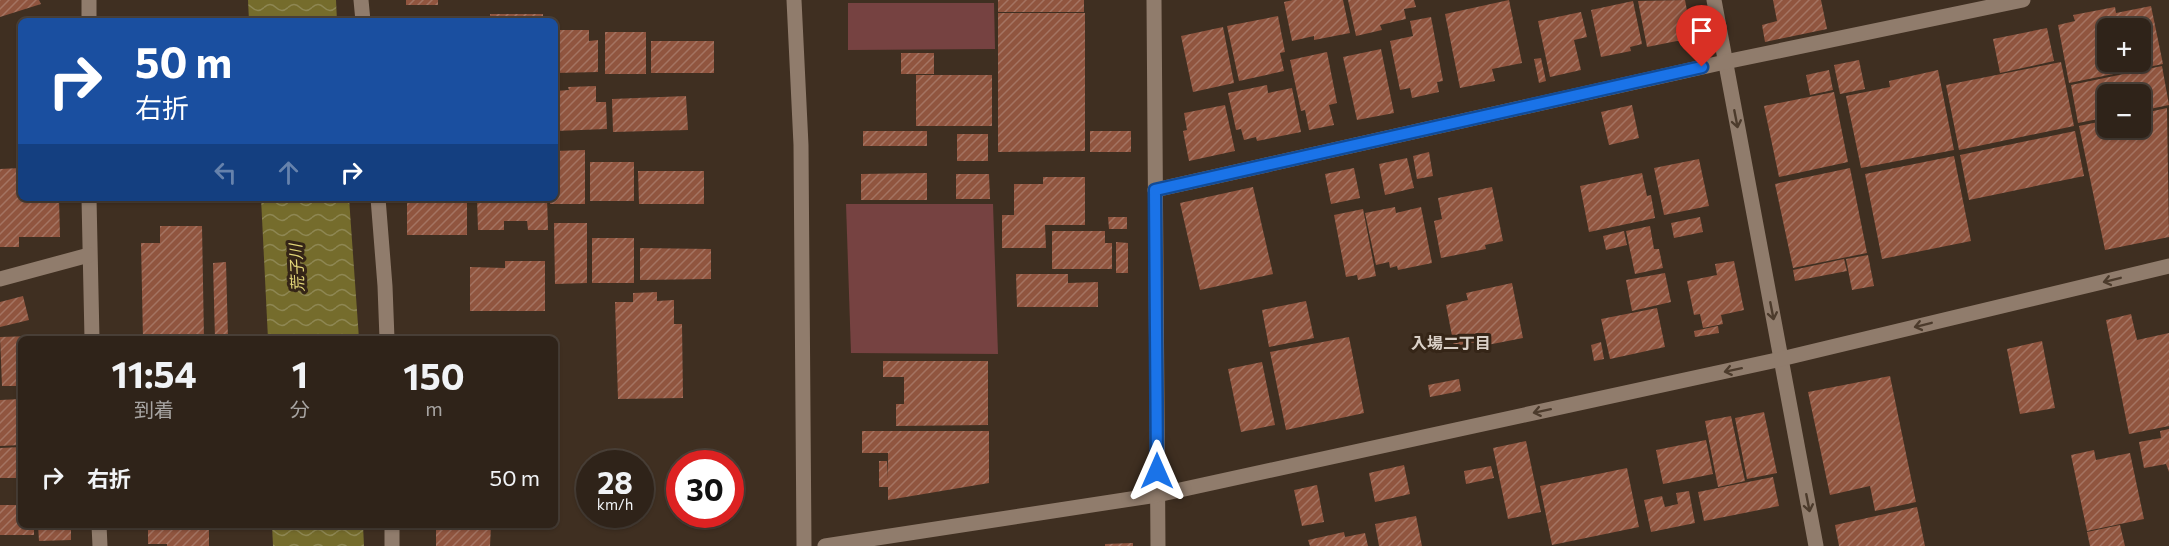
<!DOCTYPE html>
<html lang="ja">
<head>
<meta charset="utf-8">
<style>
  body { margin:0; font-family:Commissioner,"Noto Sans JP",sans-serif; background:#372b22; color:#f1f3f6; height:100vh; display:flex; flex-direction:column; font-size:22px; white-space:nowrap }
  * { box-sizing:border-box; margin:0 }
  p { font-size:20px; color:#a7a4a2 }
  .icon { flex:none; width:33px; height:33px; fill:none; stroke:currentColor; stroke-width:2; stroke-linecap:round; stroke-linejoin:round }
  .map { position:relative; flex:1; overflow:hidden }
  .drawer { position:absolute; left:18px; top:336px; width:540px; height:192px; display:flex; flex-direction:column; background:#2f2319; border-radius:9px; box-shadow:0 2px 4px #0004,0 0 0 2px #4a4038 }
  .drawer>* { flex:none }
  .guide { position:absolute; left:18px; top:18px; width:540px; height:183px; border-radius:9px; box-shadow:0 2px 4px #0004,0 0 0 2px #4a4038; background:#1a4fa0; color:#fff; overflow:hidden }
  .controls { position:absolute; left:2097px; top:18px; display:grid; gap:12px }
  .controls a { display:grid; place-items:center; width:54px; height:54px; border-radius:9px; background:#2f2319; box-shadow:0 2px 4px #0004,0 0 0 2px #4a4038; font-size:30px }
  .speed { position:absolute; left:576px; top:450px; display:flex; gap:12px; font-size:30px; font-weight:700; text-align:center }
  .speed>* { display:grid; place-content:center; width:78px; height:78px; border-radius:50%; background:#2f2319; box-shadow:0 2px 4px #0004,0 0 0 2px #4a4038; line-height:1 }
  .speed small { font-size:15px; font-weight:400 }
  .speed .limit { border:9px solid #d22; background:#fff; color:#111 }
  .pin { position:absolute; display:grid; place-items:center; width:51px; height:51px; color:#fff; margin:-62px -26px; border-radius:50% 50% 50% 0; rotate:-45deg; box-shadow:0 0 6px #0007 }
  .pin .icon { rotate:45deg }
  .me { position:absolute; width:66px; margin:-33px; rotate:0deg; stroke-linejoin:round; filter:drop-shadow(0 0 4px #0008) }
  .turn { display:flex; align-items:center; gap:21px; height:126px; padding:0 18px; font-size:27px }
  .turn .icon { width:78px; height:78px; stroke-width:2.5 }
  .turn b { display:block; font-size:42px; line-height:51px }
  .lanes { display:flex; align-items:center; height:57px; padding:0 18px; background:#0003; justify-content:center; gap:30px; direction:ltr }
  .lanes .off { opacity:.35 }
  .eta { display:flex; justify-content:space-evenly; align-items:center; height:102px; text-align:center }
  .eta b { font-size:36px; font-weight:700; line-height:42px }
  ul { padding:0; list-style:none }
  li { display:flex; align-items:center; gap:18px; height:78px; padding:0 18px }
  li div { flex:1 }
  li b { display:block; font-size:22px }
  li em { font-style:normal }
  .map>svg:first-child { display:block }
  .garden { fill:#764241 }
  .water { fill:url(#water-waves) }
  .building { fill:url(#building-hatch); fill-rule:evenodd }
  .lines { fill:none; stroke-linecap:round; stroke-linejoin:round }
  .minor { stroke:#907c6c; stroke-width:15 }
  .oneway { stroke:#4c3b2c }
  .route-casing { stroke:#114b97; stroke-width:15 }
  .route { stroke:#1a73e8; stroke-width:10 }
  .labels { text-anchor:middle; dominant-baseline:central; stroke-width:6; stroke-linejoin:round; paint-order:stroke }
  .water-label { font-size:16px; font-style:italic; fill:#e2d578; stroke:#352517 }
  .neighbourhood-label { font-size:16px; font-weight:bold; fill:#dad0c7; stroke:#352517 }
</style>
</head>
<body>
<div class="map">
<svg width="2169" height="546" viewBox="0 0 2169 546">
  <defs>
    <pattern id="water-waves" width="16" height="10" patternUnits="userSpaceOnUse" patternTransform="scale(1.5)"><rect width="16" height="10" fill="#756c2c"/><path d="M0 5q4-4 8 0t8 0" fill="none" stroke="#8e8753"/></pattern>
    <pattern id="building-hatch" width="6" height="6" patternUnits="userSpaceOnUse" patternTransform="scale(1.5)"><rect width="6" height="6" fill="#90553f"/><path d="M-1 1l2-2M0 6l6-6M5 7l2-2" fill="none" stroke="#a47462"/></pattern>
  </defs>
  <rect width="100%" height="100%" fill="#3f2f21"/>
  <g class="garden">
    <polygon points="848,3 994,3 995,49 848,50"/>
    <polygon points="846,204 993,204 998,354 851,353"/>
  </g>
  <g class="water">
    <polygon points="248,0 336,0 337,21 249,21"/>
    <polygon points="261,198 349,198 359,339 268,339"/>
    <polygon points="272,525 363,525 364,546 273,546"/>
  </g>
  <g class="building">
    <polygon points="0,0 39,0 41,4 0,17"/>
    <rect x="406" y="0" width="32" height="5"/>
    <rect x="998" y="0" width="86" height="12"/>
    <polygon points="1293,0 1343,0 1350,33 1314,40 1314,36 1292,41 1284,2"/>
    <polygon points="1348,0 1414,0 1416,7 1404,9 1406,19 1380,25 1382,30 1356,36"/>
    <polygon points="1509,0 1522,63 1492,69 1495,81 1460,88 1445,14"/>
    <polygon points="1685,0 1692,38 1647,47 1638,1"/>
    <polygon points="1773,0 1821,0 1827,29 1765,42 1762,25 1777,21"/>
    <polygon points="1633,1 1642,44 1630,47 1631,51 1601,57 1591,10"/>
    <path d="M 2151,6 L 2163,64 L 2069,83 L 2058,25 L 2075,21 L 2073,15 L 2115,7 L 2116,13 ZM 2108,28 L 2140,28 L 2140,62 L 2108,62 Z"/>
    <polygon points="1581,12 1587,37 1574,40 1581,70 1550,77 1538,21"/>
    <polygon points="998,13 1085,13 1085,151 998,152"/>
    <rect x="490" y="14" width="53" height="7"/>
    <polygon points="1278,16 1285,52 1280,53 1284,71 1239,81 1227,26"/>
    <polygon points="1431,17 1443,81 1437,82 1439,92 1412,98 1410,88 1400,90 1390,41 1413,36 1410,21"/>
    <polygon points="1223,27 1234,83 1193,92 1181,36"/>
    <polygon points="2047,28 2054,61 2000,73 1993,39"/>
    <polygon points="555,30 589,30 589,41 598,40 598,72 555,73"/>
    <rect x="605" y="32" width="41" height="42"/>
    <rect x="651" y="41" width="63" height="32"/>
    <polygon points="1381,49 1394,113 1357,120 1343,57"/>
    <polygon points="1327,52 1337,103 1329,105 1334,125 1309,130 1305,110 1301,111 1290,60"/>
    <rect x="901" y="53" width="33" height="21"/>
    <polygon points="1541,58 1546,81 1539,83 1534,59"/>
    <polygon points="1859,60 1865,89 1840,94 1834,65"/>
    <polygon points="2061,62 2074,126 1959,150 1946,85"/>
    <polygon points="2162,66 2169,105 2140,111 2140,94 2108,94 2108,117 2078,123 2071,85"/>
    <polygon points="1829,70 1833,90 1810,95 1806,75"/>
    <polygon points="1938,70 1954,150 1861,168 1846,96 1890,87 1889,81"/>
    <rect x="916" y="75" width="76" height="51"/>
    <polygon points="1267,85 1268,93 1292,88 1301,132 1257,141 1256,137 1244,140 1241,129 1236,130 1228,93"/>
    <polygon points="596,86 596,102 606,102 607,129 555,131 555,91 569,90 568,87"/>
    <polygon points="1834,92 1848,162 1779,177 1764,106"/>
    <polygon points="686,96 688,130 613,132 612,99"/>
    <polygon points="1225,105 1235,151 1189,161 1183,131 1187,130 1184,113"/>
    <polygon points="1632,105 1639,138 1609,145 1601,112"/>
    <polygon points="2167,108 2169,237 2105,250 2079,126 2108,120 2108,128 2140,128 2140,114"/>
    <rect x="863" y="131" width="64" height="15"/>
    <rect x="1090" y="131" width="41" height="21"/>
    <polygon points="2075,131 2084,176 1969,200 1960,155"/>
    <rect x="957" y="134" width="31" height="27"/>
    <polygon points="585,150 585,204 550,204 550,198 555,198 555,151"/>
    <polygon points="1429,152 1433,176 1417,179 1413,156"/>
    <polygon points="1954,156 1971,241 1882,259 1865,174"/>
    <polygon points="1407,158 1414,188 1385,195 1379,164"/>
    <polygon points="1699,159 1709,206 1664,215 1654,168"/>
    <rect x="590" y="162" width="44" height="39"/>
    <polygon points="21,168 21,198 59,198 60,237 19,237 19,247 0,247 0,169"/>
    <polygon points="1354,168 1360,198 1331,204 1325,174"/>
    <polygon points="1850,168 1867,253 1793,268 1775,184"/>
    <polygon points="638,171 704,171 704,204 639,204"/>
    <polygon points="927,173 927,200 861,200 861,174"/>
    <polygon points="1642,173 1647,196 1651,195 1655,218 1589,232 1580,186"/>
    <polygon points="956,174 989,174 990,199 956,199"/>
    <polygon points="1043,177 1085,177 1085,225 1045,225 1046,248 1002,248 1002,215 1014,215 1014,184 1043,184"/>
    <polygon points="1253,187 1273,274 1200,290 1180,203"/>
    <polygon points="1492,187 1503,241 1485,245 1486,249 1441,258 1434,221 1442,219 1438,198"/>
    <rect x="407" y="198" width="60" height="37"/>
    <polygon points="477,198 547,198 548,230 528,230 527,221 504,221 504,230 478,230"/>
    <polygon points="1395,207 1396,213 1421,207 1432,263 1398,270 1397,266 1390,268 1389,262 1376,265 1365,213"/>
    <polygon points="1363,209 1376,276 1358,280 1357,275 1346,277 1334,215"/>
    <polygon points="1108,217 1127,217 1127,229 1109,229"/>
    <polygon points="1700,217 1703,232 1674,238 1671,223"/>
    <polygon points="554,223 587,223 587,283 555,284"/>
    <polygon points="160,226 202,226 204,339 143,339 141,243 160,243"/>
    <polygon points="1650,226 1654,249 1659,249 1663,268 1635,274 1626,231"/>
    <polygon points="1052,231 1105,231 1105,243 1112,243 1112,269 1052,269"/>
    <polygon points="1624,231 1627,245 1606,250 1603,236"/>
    <rect x="592" y="238" width="42" height="45"/>
    <polygon points="1116,242 1128,243 1128,273 1116,273"/>
    <polygon points="640,248 711,249 711,279 640,280"/>
    <polygon points="1868,255 1874,286 1852,290 1846,259"/>
    <polygon points="1844,259 1847,271 1795,281 1793,270"/>
    <polygon points="505,261 545,261 545,311 470,311 470,267 505,268"/>
    <polygon points="1734,261 1744,310 1721,315 1723,324 1703,328 1700,314 1694,315 1687,281 1717,275 1715,264"/>
    <polygon points="226,262 228,339 215,339 213,263"/>
    <polygon points="1665,273 1671,302 1632,311 1626,280"/>
    <polygon points="1016,274 1068,274 1068,283 1098,282 1098,307 1017,307"/>
    <polygon points="1512,283 1523,338 1477,347 1477,342 1454,346 1446,305 1468,300 1466,293"/>
    <polygon points="657,292 657,301 674,300 674,324 682,324 683,398 618,399 615,302 633,302 633,293"/>
    <polygon points="23,296 29,320 0,327 0,302"/>
    <polygon points="1306,301 1314,338 1269,347 1262,310"/>
    <polygon points="1657,308 1665,347 1610,359 1601,319"/>
    <polygon points="2131,314 2137,340 2169,333 2169,426 2129,434 2106,320"/>
    <polygon points="1718,326 1719,333 1695,337 1694,331"/>
    <polygon points="66,335 66,339 21,339 21,386 2,386 0,337"/>
    <polygon points="1349,337 1364,413 1286,430 1270,352"/>
    <polygon points="2042,341 2055,408 2020,414 2007,349"/>
    <polygon points="1601,342 1604,359 1594,361 1591,345"/>
    <polygon points="883,361 988,361 988,425 896,426 896,404 904,404 904,377 883,377"/>
    <polygon points="1262,362 1275,425 1241,432 1228,369"/>
    <polygon points="1890,376 1916,502 1875,511 1870,486 1830,495 1808,392"/>
    <polygon points="1459,379 1461,391 1430,397 1428,385"/>
    <polygon points="21,399 21,445 0,446 0,400"/>
    <polygon points="1764,412 1777,473 1747,479 1735,418"/>
    <polygon points="1731,416 1745,481 1718,487 1705,421"/>
    <polygon points="2169,429 2169,472 2166,464 2144,468 2139,442 2161,438 2160,431"/>
    <polygon points="862,431 989,431 989,483 888,500 888,487 879,487 879,461 887,461 888,479 888,453 862,453"/>
    <polygon points="1706,440 1713,474 1663,484 1656,450"/>
    <polygon points="1526,441 1541,512 1508,519 1493,448"/>
    <polygon points="21,447 21,478 0,478 0,448"/>
    <polygon points="2094,450 2096,460 2130,453 2144,519 2087,531 2071,455"/>
    <polygon points="1404,465 1410,494 1375,502 1369,473"/>
    <polygon points="1491,466 1494,478 1466,484 1464,471"/>
    <polygon points="1627,468 1639,527 1552,545 1540,486"/>
    <polygon points="1773,477 1779,506 1704,521 1698,492"/>
    <polygon points="1317,485 1324,522 1302,526 1294,490"/>
    <polygon points="1689,491 1695,523 1651,532 1644,500 1662,496 1665,507 1678,504 1676,493"/>
    <polygon points="0,505 21,505 21,525 34,525 34,535 0,535"/>
    <polygon points="1917,507 1925,546 1839,546 1835,525"/>
    <polygon points="1416,516 1422,546 1379,546 1375,524"/>
    <polygon points="38,525 71,525 71,540 39,541"/>
    <polygon points="148,525 209,525 209,546 167,546 167,544 148,544"/>
    <polygon points="436,525 491,525 490,546 436,546"/>
    <polygon points="2120,525 2125,546 2090,546 2087,532"/>
    <polygon points="1344,532 1345,537 1365,533 1368,546 1310,546 1308,540"/>
    <polygon points="1133,543 1133,546 1105,546 1105,544"/>
  </g>
  <g class="lines">
    <g class="minor">
      <polyline points="89,0 89,21"/>
      <polyline points="361,0 363,21"/>
      <polyline points="794,0 801,145 804,546"/>
      <polyline points="1154,0 1158,546"/>
      <polyline points="1714,0 1816,546"/>
      <polyline points="1155,190 1725,62 2023,0"/>
      <polyline points="89,198 92,339"/>
      <polyline points="378,198 385,286 387,339"/>
      <polyline points="0,279 89,255"/>
      <polyline points="99,525 100,546"/>
      <polyline points="392,525 392,546"/>
      <polyline points="825,546 1157,495 1781,359 2169,266"/>
    </g>
  </g>
  <defs><path id="oneway-shaft" d="M-6 0H5M1.5-3L5.5 0L1.5 3" fill="none" stroke-width="1.6" stroke-linecap="round" stroke-linejoin="round" transform="scale(1.5)"/></defs>
  <g class="oneway">
    <use href="#oneway-shaft" transform="translate(1736 119) rotate(79)"/>
    <use href="#oneway-shaft" transform="translate(2112 280) rotate(166)"/>
    <use href="#oneway-shaft" transform="translate(1772 311) rotate(79)"/>
    <use href="#oneway-shaft" transform="translate(1923 325) rotate(166)"/>
    <use href="#oneway-shaft" transform="translate(1733 370) rotate(168)"/>
    <use href="#oneway-shaft" transform="translate(1542 411) rotate(168)"/>
    <use href="#oneway-shaft" transform="translate(1808 503) rotate(79)"/>
  </g>
  <g class="lines">
    <g class="route-casing">
      <polyline id="route" points="1157,471 1155,190 1702,67"/>
    </g>
    <use href="#route" class="route"/>
  </g>
  <g class="labels">
    <g class="water-label">
      <text transform="translate(296 268) rotate(-93)">荒子川</text>
    </g>
    <g class="neighbourhood-label">
      <text x="1451" y="342">入場二丁目</text>
    </g>
  </g>
</svg>
<div class="controls">
<a>+</a>
<a>−</a>
</div>
<div class="speed"><div>28<small>km/h</small></div><div class="limit">30</div></div>
<div class="pin" style="left:1702px;top:67px;background:#d93025"><svg class="icon" aria-label="arrive" viewBox="0 0 24 24"><path d="M6 21V4h12l-3 4 3 4H6"/></svg></div>
<svg class="me" style="left:1157px;top:471px" viewBox="-20 -20 40 40"><path d="M0-17L14 15 0 8-14 15z" fill="#1a73e8" stroke="#fff" stroke-width="4"/></svg>
<div class="guide">
<div class="turn"><svg class="icon" aria-label="right" viewBox="0 0 24 24"><path d="M7 20v-9h11M14 6l5 5-5 5"/></svg><div><b>50 m</b>右折</div></div>
<div class="lanes"><svg class="icon off" aria-label="left" viewBox="0 0 24 24"><path d="M17 20v-9H6M10 6l-5 5 5 5"/></svg><svg class="icon off" aria-label="ahead" viewBox="0 0 24 24"><path d="M12 20V5M6 11l6-6 6 6"/></svg><svg class="icon" aria-label="right" viewBox="0 0 24 24"><path d="M7 20v-9h11M14 6l5 5-5 5"/></svg></div>
</div>
<section class="drawer">
<div class="eta">
<div><b>11:54</b><p>到着</p></div>
<div><b>1</b><p>分</p></div>
<div><b>150</b><p>m</p></div>
</div>
<ul>
<li><svg class="icon" aria-label="right" viewBox="0 0 24 24"><path d="M7 20v-9h11M14 6l5 5-5 5"/></svg><div><b>右折</b></div><em>50 m</em></li>
</ul>
</section>
</div>
</body>
</html>
